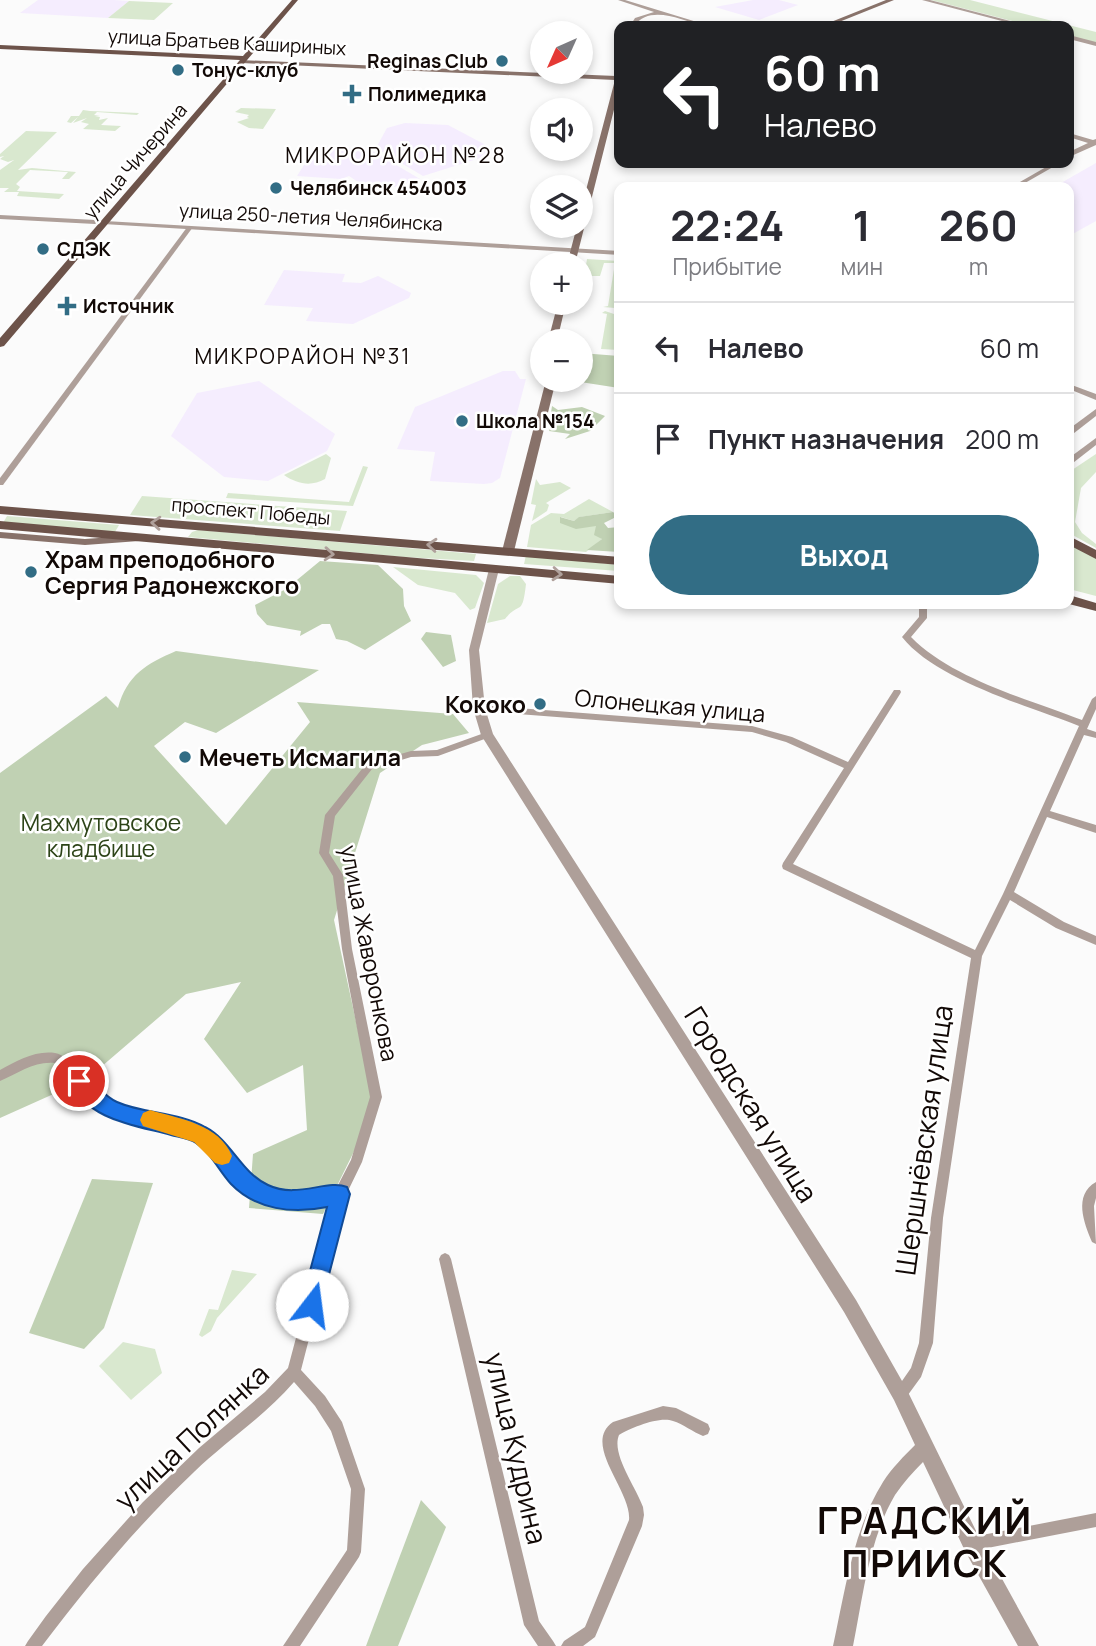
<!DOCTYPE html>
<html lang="ru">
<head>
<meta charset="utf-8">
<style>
  body { margin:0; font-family:Manrope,sans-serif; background:#f2f2f3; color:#2b2b33; height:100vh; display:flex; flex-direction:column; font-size:26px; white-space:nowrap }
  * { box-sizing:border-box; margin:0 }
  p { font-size:23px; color:#7c7c81 }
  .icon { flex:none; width:38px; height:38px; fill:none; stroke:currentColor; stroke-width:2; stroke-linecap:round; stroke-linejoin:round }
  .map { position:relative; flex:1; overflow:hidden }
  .drawer { position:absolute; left:614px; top:182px; width:460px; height:427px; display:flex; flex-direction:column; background:#fff; border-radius:14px; box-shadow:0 4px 10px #0003 }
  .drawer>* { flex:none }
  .guide { position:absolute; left:614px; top:21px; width:460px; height:147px; border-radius:14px; box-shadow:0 4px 10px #0003; background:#202124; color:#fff; overflow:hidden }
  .needle { width:46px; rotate:225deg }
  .tools { position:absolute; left:530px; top:21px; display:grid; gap:14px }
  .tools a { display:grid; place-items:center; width:63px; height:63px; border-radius:50%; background:#fff; box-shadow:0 4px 10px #0003; font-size:35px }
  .pin { position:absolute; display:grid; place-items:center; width:60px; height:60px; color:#fff; margin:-30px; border:4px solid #fff; border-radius:50%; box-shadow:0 2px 7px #0007 }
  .me { position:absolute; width:77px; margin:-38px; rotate:15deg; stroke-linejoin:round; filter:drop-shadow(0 0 5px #0008) }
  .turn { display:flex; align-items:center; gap:24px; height:147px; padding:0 35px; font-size:32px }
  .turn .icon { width:91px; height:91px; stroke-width:2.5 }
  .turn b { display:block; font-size:49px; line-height:60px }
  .eta { display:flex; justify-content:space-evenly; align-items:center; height:119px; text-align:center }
  .eta b { font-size:42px; font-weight:700; line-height:49px }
  .action { display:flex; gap:14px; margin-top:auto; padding:14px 35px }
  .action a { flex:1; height:80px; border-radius:42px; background:#326d85; color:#fff; font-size:28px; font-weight:700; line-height:80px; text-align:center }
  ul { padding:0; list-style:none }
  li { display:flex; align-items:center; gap:21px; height:91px; padding:0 35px; border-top:2px solid #e1e1e2 }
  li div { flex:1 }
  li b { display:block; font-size:26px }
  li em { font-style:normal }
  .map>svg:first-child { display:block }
  .education { fill:#f5edfe }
  .green { fill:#d9e8cf }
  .forest { fill:#c0d1b3 }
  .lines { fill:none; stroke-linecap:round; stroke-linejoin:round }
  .minor { fill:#ae9f99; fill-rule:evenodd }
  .tertiary { fill:#ae9f99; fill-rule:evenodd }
  .secondary { fill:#88726a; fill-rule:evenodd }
  .primary { fill:#6d534a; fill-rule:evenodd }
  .oneway { stroke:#afa09b }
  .route { fill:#1a73e8; stroke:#114b97; stroke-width:2 }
  .slow { fill:#f59e0b }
  .poi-dot { fill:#326d85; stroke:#fff; stroke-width:2.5 }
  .labels { text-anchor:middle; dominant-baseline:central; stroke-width:5; stroke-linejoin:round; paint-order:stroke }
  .far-street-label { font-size:19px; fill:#120906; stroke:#fff }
  .far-poi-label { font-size:19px; font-weight:bold; fill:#120906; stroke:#fff; text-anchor:start }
  .far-quarter-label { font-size:21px; letter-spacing:2px; fill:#120906; stroke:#fff }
  .poi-label { font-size:23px; font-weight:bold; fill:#120906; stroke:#fff; text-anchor:start }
  .street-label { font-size:23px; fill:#120906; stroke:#fff }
  .park-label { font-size:23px; fill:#2d4418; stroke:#fff }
  .near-street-label { font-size:28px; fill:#120906; stroke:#fff }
  .near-district-label { font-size:37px; font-weight:bold; letter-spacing:2px; fill:#120906; stroke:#fff }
</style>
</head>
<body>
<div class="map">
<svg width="1096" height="1646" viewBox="0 0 1096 1646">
  <rect width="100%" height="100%" fill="#fbfbfb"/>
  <g class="education">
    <polygon points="38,0 114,0 129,1 108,18 20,13"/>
    <polygon points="753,0 779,0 798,5 759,20 715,7"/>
    <polygon points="405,123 448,125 499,152 423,176 376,148 387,128"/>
    <polygon points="316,146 369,149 420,179 375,193 349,176 341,179 297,176"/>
    <polygon points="1096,163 1096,221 1069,236 1069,187 1054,187"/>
    <polygon points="284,270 345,274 342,282 361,283 378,276 411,293 409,298 353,324 306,321 313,308 264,305"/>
    <polygon points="503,371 515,371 520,379 526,379 500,478 492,483 484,484 430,481 435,452 397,449 415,407"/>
    <polygon points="259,381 335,434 327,451 268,481 224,477 171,436 197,393"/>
  </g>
  <g class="green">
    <polygon points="931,0 970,0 1096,32 1096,43 1069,36 1069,26 1031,26"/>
    <polygon points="129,1 173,3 154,20 108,18"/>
    <polygon points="241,108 276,109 263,129 249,128 237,122 249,118 247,117 249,115 235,112"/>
    <polygon points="83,110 90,111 139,113 137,115 97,112 94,115 100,116 95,116 100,117 99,120 108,118 101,125 121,126 115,131 83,129 89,124 81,122 87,118 73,123 78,117 71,123 67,122 71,116 79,116"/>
    <polygon points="26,131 57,132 18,170 32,168 76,172 69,179 62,179 68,172 30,170 16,184 20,187 17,191 64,194 59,199 17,196 19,192 4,192 9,188 0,188 0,170 14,160 8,162 0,159 4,156 0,157 0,154"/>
    <polygon points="587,259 619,261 619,284 615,308 603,307 608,306 615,263 604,263 600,276 586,276 581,296"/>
    <polygon points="605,311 614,314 614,325 619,329 619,350 601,349 607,314 602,313"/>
    <path d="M 326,454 L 331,458 L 325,479 C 311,487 297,484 284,475 Z"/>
    <polygon points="1096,454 1096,472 1081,488 1075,522 1082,533 1096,544 1096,548 1069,533 1069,472"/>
    <polygon points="363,466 368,467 353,506 226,498 228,493 349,502"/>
    <polygon points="536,479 540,485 560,482 571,488 546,503 549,505 547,511 532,521 536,505 531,504"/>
    <polygon points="142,496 347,511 340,531 130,515"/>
    <polygon points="589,499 613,512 580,517 574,521 561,517 561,523 597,525 596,531 602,539 586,552 527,547 531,525 551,513 564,514"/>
    <polygon points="7,516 119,525 115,532 3,523"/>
    <polygon points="198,530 476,554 474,561 404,557 188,537 192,532"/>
    <polygon points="1069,544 1096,558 1096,596 1069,589"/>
    <polygon points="526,555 619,565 619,571 524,564"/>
    <polygon points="393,567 476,575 484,583 475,608 470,610 455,593 418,585"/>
    <path d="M 510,576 L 520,576 L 526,584 C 522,618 520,600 505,619 L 487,623 L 498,584 Z"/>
    <polygon points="232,1270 257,1274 217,1318 211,1331 202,1337 199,1335 209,1309 218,1310"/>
    <polygon points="123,1342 155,1349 162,1373 131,1400 99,1366"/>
  </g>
  <g class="forest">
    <polygon points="581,353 619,356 619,388 574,381 561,382 561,380 581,380"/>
    <polygon points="552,406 558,410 582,407 605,416 590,431 565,439 570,434 549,431 551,426 562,423 561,419 550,419"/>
    <polygon points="613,512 618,516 604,523 608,528 619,527 619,552 587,550 602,539 594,535 596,526 576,529 560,523 560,517 574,521 579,517"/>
    <polygon points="320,561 378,565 403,589 404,606 411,621 365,650 347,641 336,639 330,624 322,624 300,636 301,631 267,625 257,614 255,605 286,589"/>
    <polygon points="426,632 451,635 456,661 443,667 421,639"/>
    <path d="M 176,651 L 319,670 L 216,733 L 185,722 L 154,746 L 226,825 L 310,722 L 297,702 L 453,714 L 469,733 L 422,745 L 380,773 L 334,920 L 375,1109 L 323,1214 L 249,1208 L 253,1154 L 307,1130 L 303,1065 L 247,1093 L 204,1039 L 241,982 L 186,994 L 87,1079 L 0,1118 L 0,773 L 106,696 L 118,708 C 127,675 146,664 176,651 Z"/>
    <polygon points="92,1179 153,1183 104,1328 84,1349 29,1333"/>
    <polygon points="421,1500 446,1527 398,1646 366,1646"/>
  </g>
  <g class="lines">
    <g class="minor">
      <polygon points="188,226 193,227 3,485 0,485 0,478"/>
      <path d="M 919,604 L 927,604 L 927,618 L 911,637 C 952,679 1028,699 1082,720 L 1092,699 L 1096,696 L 1096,709 L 1087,729 L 1096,732 L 1096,738 L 1084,735 L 1050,811 L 1096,825 L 1096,833 L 1047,817 L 1014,892 L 1064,922 L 1096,936 L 1096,945 L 1056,928 L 1010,900 L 982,956 L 943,1218 L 933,1343 L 921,1377 L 905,1399 L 900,1401 L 895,1399 L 893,1394 L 911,1368 L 919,1343 L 931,1218 L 971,958 L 783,869 L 782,866 L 783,863 L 844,768 L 786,742 L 752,732 L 479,711 L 475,708 L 479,705 L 752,726 L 792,737 L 848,762 L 894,690 L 900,690 L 901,692 L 900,694 L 793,864 L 975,950 L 1003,894 L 1079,726 C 1028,706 936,680 902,637 L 919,617 Z"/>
      <path d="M 487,732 L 490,733 L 492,735 L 490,737 L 438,756 L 411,757 L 372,769 L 335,816 L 329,853 L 343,875 L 352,949 L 382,1097 L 362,1162 L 346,1195 L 301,1370 L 325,1396 L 342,1422 L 365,1489 L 361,1552 L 359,1557 L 300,1646 L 283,1646 L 347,1550 L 351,1489 L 331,1431 L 315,1406 L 294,1382 C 265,1416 226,1441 194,1472 C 138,1525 89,1584 42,1646 L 25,1646 L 28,1641 L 46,1616 L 83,1569 L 143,1502 L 199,1448 L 265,1392 L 288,1368 L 332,1202 C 295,1209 254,1207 228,1175 C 218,1163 211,1147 197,1139 C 170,1123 134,1127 105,1112 C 84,1100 72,1079 55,1063 C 34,1061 19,1073 0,1081 L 0,1070 C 16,1061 36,1050 55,1053 C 71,1055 92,1092 110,1102 C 139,1119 177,1113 206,1131 C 219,1139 226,1152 234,1163 C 260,1197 298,1196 336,1189 L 351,1160 L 370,1097 L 342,949 L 333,876 L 319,853 L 325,815 L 366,764 L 411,751 L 437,750 Z"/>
      <path d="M 1096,1182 L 1096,1198 L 1094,1206 L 1096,1244 L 1092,1242 C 1084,1223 1073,1195 1096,1182 Z"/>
      <polygon points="445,1253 449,1255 451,1259 539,1621 553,1641 556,1646 538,1646 524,1625 439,1259 441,1255"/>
      <path d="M 663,1406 L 676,1408 L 708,1424 L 710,1429 L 708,1434 L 703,1436 C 693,1432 683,1424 673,1421 C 659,1416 631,1428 619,1435 C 611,1454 636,1487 643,1507 L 644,1515 L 642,1526 L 595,1637 L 583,1646 L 561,1646 L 564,1641 L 585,1627 L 629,1520 C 632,1491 581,1444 613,1422 Z"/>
      <polygon points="1096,1513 1096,1527 972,1551 967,1549 965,1544 967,1539 972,1537"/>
    </g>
    <g class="tertiary">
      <path d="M 618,0 L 625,0 L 710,26 L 702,26 C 682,20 650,4 634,26 L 630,26 L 635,18 L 654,12 Z"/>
      <polygon points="922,0 930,0 1029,26 1021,26"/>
      <polygon points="1069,35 1096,42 1096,46 1069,39"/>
      <polygon points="1069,133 1093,140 1096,139 1096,145 1069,157 1069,152 1088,143 1069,137"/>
      <polygon points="1053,163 1060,163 1018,187 1011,187"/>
      <polygon points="0,215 95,220 98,222 95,224 0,219"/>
      <polygon points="105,221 620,251 620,255 103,224 103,222"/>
      <polygon points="1069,384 1096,394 1096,400 1069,389"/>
      <polygon points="1096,409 1096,416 1069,437 1069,429"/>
      <polygon points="1096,438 1096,445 1069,466 1069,458"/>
      <path d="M 494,566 L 499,569 L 479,650 L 485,708 L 493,734 L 856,1300 L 906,1388 L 979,1537 L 1039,1646 L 1018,1646 L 965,1551 L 923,1462 C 913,1472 903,1483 895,1495 C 869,1539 863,1596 853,1646 L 833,1646 C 845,1591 853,1530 883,1482 C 892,1468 904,1456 915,1445 L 894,1400 L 844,1312 L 481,735 L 473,708 L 469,650 L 489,569 Z"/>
    </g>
    <g class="secondary">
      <polygon points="886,0 894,0 829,26 821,26"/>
      <polygon points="240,60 616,76 620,73 620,86 575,264 567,264 577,226 581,226 581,209 615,80 242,63"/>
      <polygon points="558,303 566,303 557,341 548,341"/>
      <polygon points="546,380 556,380 514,551 508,555 502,551"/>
      <polygon points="0,532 85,539 139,535 145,538 139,541 85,545 0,538"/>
    </g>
    <g class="primary">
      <polygon points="292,0 298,0 4,346 0,347 0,338 240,60 0,49 0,45 243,56"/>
      <polygon points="0,506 620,557 620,565 0,514"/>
      <polygon points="0,521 620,576 620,584 0,529"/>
      <polygon points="1069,536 1096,550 1096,559 1069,545"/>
      <polygon points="1069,595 1096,603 1096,611 1069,604"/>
    </g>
  </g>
  <defs><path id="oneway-chevron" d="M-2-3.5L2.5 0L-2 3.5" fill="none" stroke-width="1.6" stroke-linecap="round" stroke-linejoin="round" transform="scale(1.75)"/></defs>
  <g class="oneway">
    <use href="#oneway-chevron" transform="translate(156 523) rotate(-176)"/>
    <use href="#oneway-chevron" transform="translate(432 545) rotate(-175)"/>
    <use href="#oneway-chevron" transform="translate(329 554) rotate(4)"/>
    <use href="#oneway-chevron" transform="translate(557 574) rotate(5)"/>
  </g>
  <path class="route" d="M 79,1073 C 93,1078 101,1095 117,1102 C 144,1114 179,1112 205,1127 C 232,1141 240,1172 268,1185 C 297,1199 327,1179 347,1187 L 350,1194 L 319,1313 L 312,1316 L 304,1313 L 301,1305 L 327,1207 C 293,1214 256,1210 231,1184 C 219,1171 212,1154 196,1143 C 189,1138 178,1137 171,1135 C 134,1125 87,1120 70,1081 L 72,1075 Z"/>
  <path class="slow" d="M 150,1110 C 180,1119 219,1124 232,1156 L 229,1163 L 222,1165 L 215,1163 L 194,1142 L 143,1126 L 140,1120 L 143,1113 Z"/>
  <g class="poi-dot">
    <circle cx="502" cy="61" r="7"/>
    <circle cx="178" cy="70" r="7"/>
    <path d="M348.5 83.5h7v7h7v7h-7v7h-7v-7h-7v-7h7z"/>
    <circle cx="276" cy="188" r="7"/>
    <circle cx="43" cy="249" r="7"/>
    <path d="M63.5 295.5h7v7h7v7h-7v7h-7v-7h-7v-7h7z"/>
    <circle cx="462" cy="421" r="7"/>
    <circle cx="31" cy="572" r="7"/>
    <circle cx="540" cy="704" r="7"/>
    <circle cx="185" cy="757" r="7"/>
  </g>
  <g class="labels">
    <g class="far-street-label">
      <text transform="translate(227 42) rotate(3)">улица Братьев Кашириных</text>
      <text transform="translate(135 161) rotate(-49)">улица Чичерина</text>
      <text transform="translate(311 217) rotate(3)">улица 250-летия Челябинска</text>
      <text transform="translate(251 511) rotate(5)">проспект Победы</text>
    </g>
    <g class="far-poi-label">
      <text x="488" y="61" text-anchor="end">Reginas Club</text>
      <text x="192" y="70">Тонус-клуб</text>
      <text x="368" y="94">Полимедика</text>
      <text x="290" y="188">Челябинск 454003</text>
      <text x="57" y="249">СДЭК</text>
      <text x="83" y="306">Источник</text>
      <text x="476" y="421">Школа №154</text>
    </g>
    <g class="far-quarter-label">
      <text x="396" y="155">МИКРОРАЙОН №28</text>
      <text x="303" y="356">МИКРОРАЙОН №31</text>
    </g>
    <g class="poi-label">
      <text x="45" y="559">Храм преподобного<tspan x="45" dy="26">Сергия Радонежского</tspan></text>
      <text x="526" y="704" text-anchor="end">Кококо</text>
      <text x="199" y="757">Мечеть Исмагила</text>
    </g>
    <g class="street-label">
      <text transform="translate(670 705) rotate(5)">Олонецкая улица</text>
      <text transform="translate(370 953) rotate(79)">улица Жаворонкова</text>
    </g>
    <g class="park-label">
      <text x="101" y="822">Махмутовское<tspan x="101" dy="26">кладбище</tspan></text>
    </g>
    <g class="near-street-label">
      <text transform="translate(752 1104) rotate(58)">Городская улица</text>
      <text transform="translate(923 1140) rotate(-82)">Шершнёвская улица</text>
      <text transform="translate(191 1436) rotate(-43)">улица Полянка</text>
      <text transform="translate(517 1448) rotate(77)">улица Кудрина</text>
    </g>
    <g class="near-district-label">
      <text x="925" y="1520">ГРАДСКИЙ<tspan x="925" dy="43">ПРИИСК</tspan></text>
    </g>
  </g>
</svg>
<div class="tools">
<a><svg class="needle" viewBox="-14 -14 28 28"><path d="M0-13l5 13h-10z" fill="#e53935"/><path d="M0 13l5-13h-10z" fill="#7c7c81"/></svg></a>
<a><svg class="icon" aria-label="sound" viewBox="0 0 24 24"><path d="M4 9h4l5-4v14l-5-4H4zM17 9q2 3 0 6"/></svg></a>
<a><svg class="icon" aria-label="layers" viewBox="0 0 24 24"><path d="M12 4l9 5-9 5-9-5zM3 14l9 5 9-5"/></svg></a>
<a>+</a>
<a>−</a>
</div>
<div class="pin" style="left:79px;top:1081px;background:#d93025"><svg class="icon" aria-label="arrive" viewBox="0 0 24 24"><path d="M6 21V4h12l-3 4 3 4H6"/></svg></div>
<svg class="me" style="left:312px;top:1305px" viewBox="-20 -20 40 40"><circle r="19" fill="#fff"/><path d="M0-13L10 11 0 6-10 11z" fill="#1a73e8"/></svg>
<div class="guide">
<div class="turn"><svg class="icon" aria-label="left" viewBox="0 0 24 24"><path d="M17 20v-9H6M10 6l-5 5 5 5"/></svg><div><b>60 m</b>Налево</div></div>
</div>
<section class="drawer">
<div class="eta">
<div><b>22:24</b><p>Прибытие</p></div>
<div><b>1</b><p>мин</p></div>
<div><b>260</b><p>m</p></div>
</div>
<ul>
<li><svg class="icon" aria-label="left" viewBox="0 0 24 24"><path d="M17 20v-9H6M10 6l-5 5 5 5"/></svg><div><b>Налево</b></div><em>60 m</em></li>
<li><svg class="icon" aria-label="arrive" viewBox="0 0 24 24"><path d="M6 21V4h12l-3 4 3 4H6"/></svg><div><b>Пункт назначения</b></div><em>200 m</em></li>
</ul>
<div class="action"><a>Выход</a></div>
</section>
</div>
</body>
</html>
